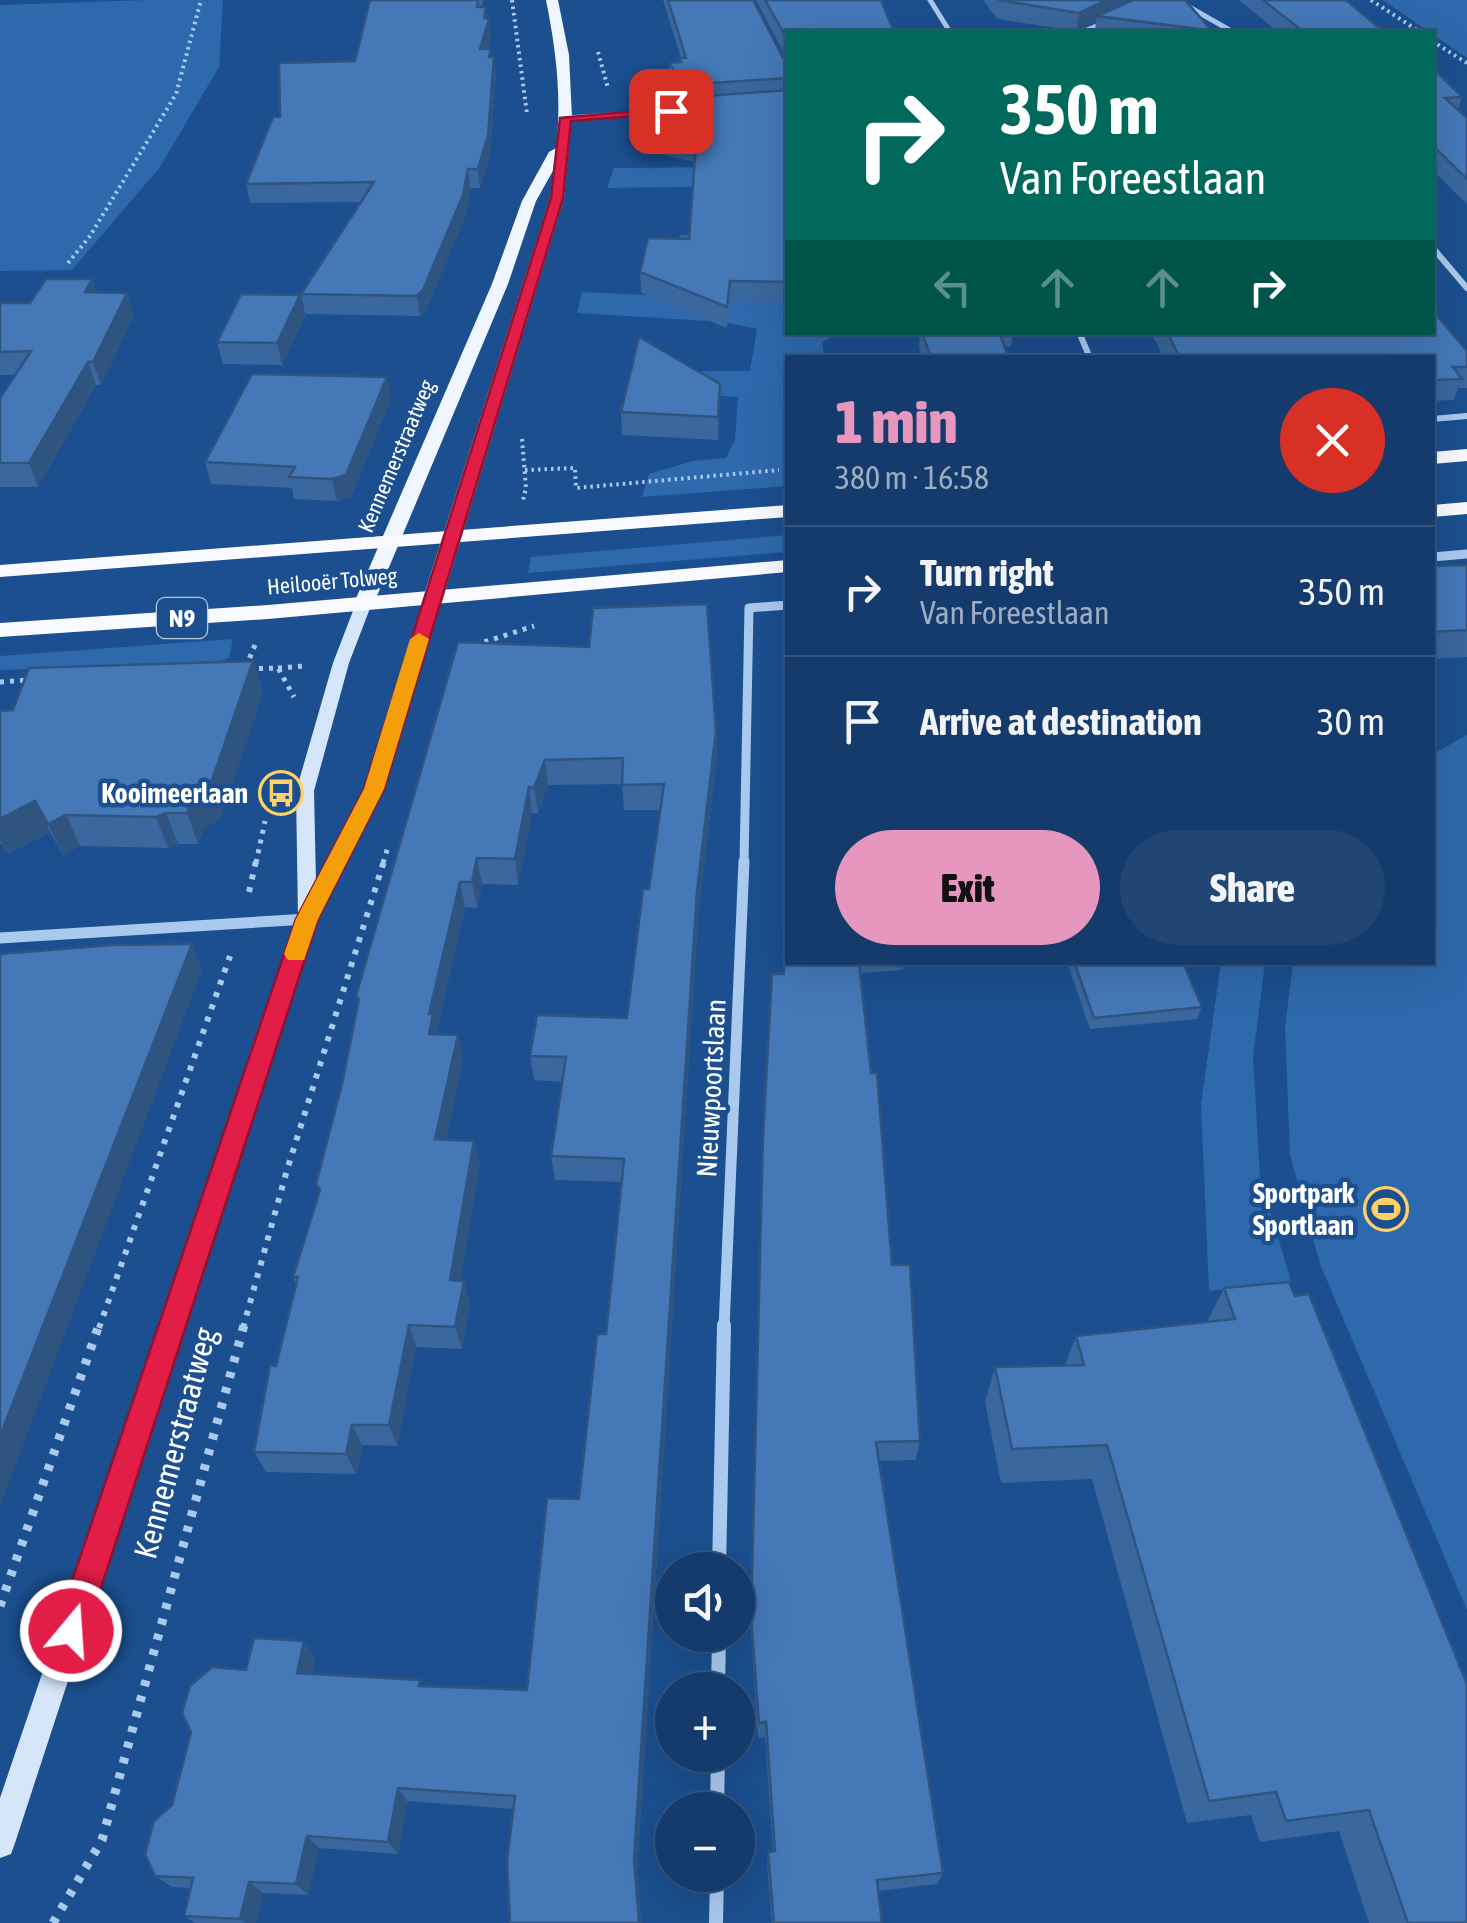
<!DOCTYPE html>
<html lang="en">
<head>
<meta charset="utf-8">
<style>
  body { margin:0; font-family:"Asap Condensed",sans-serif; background:#214673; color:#f1f3f6; height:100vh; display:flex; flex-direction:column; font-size:38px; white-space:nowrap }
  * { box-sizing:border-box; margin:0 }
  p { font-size:32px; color:#9dadc1 }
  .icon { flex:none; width:55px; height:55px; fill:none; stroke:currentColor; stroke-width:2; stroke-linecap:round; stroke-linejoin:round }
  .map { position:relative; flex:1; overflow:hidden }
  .details { position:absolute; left:785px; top:355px; width:650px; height:610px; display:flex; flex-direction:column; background:#143b6b; border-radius:0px; box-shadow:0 10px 40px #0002,0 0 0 2px #33557e }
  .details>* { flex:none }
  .guide { position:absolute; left:785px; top:30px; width:650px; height:305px; border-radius:0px; box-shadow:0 10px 40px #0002,0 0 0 2px #33557e; background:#00695c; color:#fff; overflow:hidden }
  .tools { position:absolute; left:655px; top:1552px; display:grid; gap:20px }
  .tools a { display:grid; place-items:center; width:100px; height:100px; border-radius:50%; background:#143b6b; box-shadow:0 10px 40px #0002,0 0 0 2px #33557e; font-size:50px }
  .pin { position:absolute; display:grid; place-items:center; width:85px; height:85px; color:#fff; margin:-42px; border-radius:20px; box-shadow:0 5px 15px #0006 }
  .me { position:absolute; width:110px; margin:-55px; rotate:18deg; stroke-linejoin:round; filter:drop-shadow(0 0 8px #0008) }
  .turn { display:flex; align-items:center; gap:35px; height:210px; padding:0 50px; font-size:45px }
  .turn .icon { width:130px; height:130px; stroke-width:2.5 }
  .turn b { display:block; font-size:70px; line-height:85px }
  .lanes { display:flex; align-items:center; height:95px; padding:0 50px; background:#0003; justify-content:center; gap:50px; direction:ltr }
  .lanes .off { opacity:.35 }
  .round { display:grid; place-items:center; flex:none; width:105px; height:105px; border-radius:52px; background:#214673 }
  .head { display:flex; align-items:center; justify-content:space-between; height:170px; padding:0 50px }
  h1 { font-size:60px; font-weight:800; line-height:75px; color:#e797bd }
  .primary-button { display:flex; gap:20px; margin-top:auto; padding:20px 50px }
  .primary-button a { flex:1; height:115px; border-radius:60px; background:#e797bd; color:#111; font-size:40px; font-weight:800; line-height:115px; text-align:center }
  .primary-button a+a { background:#214673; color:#f1f3f6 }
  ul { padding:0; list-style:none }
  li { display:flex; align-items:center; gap:30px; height:130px; padding:0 50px; border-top:2px solid #33557e }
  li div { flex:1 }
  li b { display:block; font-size:38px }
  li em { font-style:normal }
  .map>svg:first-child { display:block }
  .green { fill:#2e69ad }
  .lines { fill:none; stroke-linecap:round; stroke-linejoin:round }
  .path-far3 { stroke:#a9c9ee; stroke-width:4; stroke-dasharray:2.5 4; stroke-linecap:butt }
  .path-far2 { stroke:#a9c9ee; stroke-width:5; stroke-dasharray:4 6; stroke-linecap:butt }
  .path-far1 { stroke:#a9c9ee; stroke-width:6; stroke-dasharray:5 8; stroke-linecap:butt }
  .path { stroke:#a9c9ee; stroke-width:9; stroke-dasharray:6 10; stroke-linecap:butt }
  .minor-far4 { stroke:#a9c9ee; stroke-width:5 }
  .minor-far3 { stroke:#a9c9ee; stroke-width:6 }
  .minor-far2 { stroke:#a9c9ee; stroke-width:9 }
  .minor-far1 { stroke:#a9c9ee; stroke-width:11 }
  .minor { stroke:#a9c9ee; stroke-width:14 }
  .secondary { fill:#d6e6fa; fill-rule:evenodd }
  .primary { fill:#f0f6ff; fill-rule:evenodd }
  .trunk { fill:#f8faff; fill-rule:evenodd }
  .wall { fill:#3a679d }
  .shaded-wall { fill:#305480 }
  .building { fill:#4478b7; stroke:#305480; stroke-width:2.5 }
  .route { fill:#e11d48; stroke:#92132f; stroke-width:2.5 }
  .slow { fill:#f59e0b }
  .labels { text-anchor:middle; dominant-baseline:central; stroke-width:9; stroke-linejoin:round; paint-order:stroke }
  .far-street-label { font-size:22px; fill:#fff; stroke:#1b4f8f }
  .shield { fill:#1b4f8f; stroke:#bbcadd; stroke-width:2.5 }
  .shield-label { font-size:25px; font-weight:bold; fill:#fff }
  .poi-label { font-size:28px; font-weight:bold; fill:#fff; stroke:#1b4f8f; text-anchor:end }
  .street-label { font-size:28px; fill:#fff; stroke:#1b4f8f }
  .near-street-label { font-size:32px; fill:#fff; stroke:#1b4f8f }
</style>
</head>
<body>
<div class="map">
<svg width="1467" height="1923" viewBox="0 0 1467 1923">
  <rect width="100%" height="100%" fill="#1b4f8f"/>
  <g class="green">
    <polygon points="148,0 223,0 219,67 160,167 72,270 0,271 0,5"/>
    <polygon points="1383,0 1467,0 1467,58"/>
    <polygon points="740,167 766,186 607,188 614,168"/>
    <polygon points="787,230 788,332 841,333 822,342 824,357 788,358 787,486 642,497 649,474 693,461 726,458 735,439 738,397 700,394 692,371 750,371 757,329 724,322 577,313 582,292 688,297 676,239 681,235"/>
    <polygon points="787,535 787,552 528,573 531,557"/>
    <polygon points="233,639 229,658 211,664 0,670 0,656"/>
    <polygon points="1467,735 1467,1610 1320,1264 1290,1155 1285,1027 1293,963 1432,962 1433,754"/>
    <polygon points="1221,963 1265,963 1253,1057 1260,1178 1291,1281 1209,1291 1201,1104"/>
  </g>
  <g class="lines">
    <g class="path-far3">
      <polyline points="512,0 527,114"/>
      <polyline points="1371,0 1420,32"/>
      <polyline points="1432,41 1467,63"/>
      <polyline points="598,52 608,88"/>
      <polyline points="68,263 90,236 176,94 201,0"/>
      <polyline points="522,439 526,488 523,500"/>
      <polyline points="525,470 575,468 576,488 779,470"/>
    </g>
    <g class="path-far2">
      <polyline points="255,645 245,669 278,668 294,697"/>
      <polyline points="475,645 534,626"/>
      <polyline points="278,668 304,666"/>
      <polyline points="0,682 29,680"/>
      <polyline points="256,863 265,821"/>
      <polyline points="383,863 388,847"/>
    </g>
    <g class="path-far1">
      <polyline points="249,892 256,861"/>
      <polyline points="99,1328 230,956"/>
      <polyline points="243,1328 287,1170 384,861"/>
    </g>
    <g class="path">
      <polyline points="0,1606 99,1325"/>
      <polyline points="53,1923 102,1840 244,1325"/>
    </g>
    <g class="minor-far4">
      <polyline points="930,0 950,32"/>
      <polyline points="1177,0 1233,32"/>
      <polyline points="1082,32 1104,23"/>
      <polyline points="566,118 702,109"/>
    </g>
    <g class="minor-far3">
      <polyline points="1432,247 1467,288"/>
      <polyline points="1079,332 1090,358"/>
      <polyline points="1432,419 1467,416"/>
    </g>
    <g class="minor-far2">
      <polyline points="1432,557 1467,554"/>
      <polyline points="744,863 749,608 788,605"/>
    </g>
    <g class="minor-far1">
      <polyline points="0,938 307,919"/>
      <polyline points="724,1328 744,861"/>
    </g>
    <g class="minor">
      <polyline points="719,1570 724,1325"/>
      <polyline points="718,1690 719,1635"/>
      <polyline points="717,1810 718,1755"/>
      <polyline points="716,1923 717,1875"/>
    </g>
    <polygon class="secondary" points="433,593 441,598 383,789 317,919 15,1843 11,1854 0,1858 0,1798 298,918 296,791 333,663 356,603 358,600 370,600 372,603 349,663 314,791 316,883 365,789 425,598"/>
    <path class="primary" d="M 546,0 L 558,0 L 569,55 L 572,118 L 564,198 L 443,598 L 433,604 L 423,598 L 550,198 L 554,169 L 536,201 L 508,284 L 374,603 L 364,609 L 357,607 L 354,603 L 492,284 L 522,201 L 549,152 L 556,148 C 562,97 556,50 546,0 Z"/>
    <g class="trunk">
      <polygon points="1467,449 1467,461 1432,464 1432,452"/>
      <polygon points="1467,502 1467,514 1432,517 1432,505"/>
      <polygon points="788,505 788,517 0,577 0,565"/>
      <polygon points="788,560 788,572 268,619 0,637 0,623 268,605"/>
    </g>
  </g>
  <g class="wall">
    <polygon points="370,0 483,0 482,7 487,19 491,36 487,49 492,57 496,75 490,154 480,188 470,188 466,214 426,310 420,316 305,314 301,294 361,202 250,203 246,184 280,117 355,61"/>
    <polygon points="663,0 753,0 783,58 787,59 756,0 881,0 788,32 788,302 730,301 727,328 641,293 640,272 689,239 695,162 663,155 663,136 667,133 667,125 692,109 692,103 684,103 669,81 669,63 679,62 679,58 681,58"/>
    <polygon points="983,0 1185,0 1213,32 1095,32 1096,21 1076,31 997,19"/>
    <polygon points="1239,0 1346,0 1384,32 1278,32"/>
    <polygon points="1432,67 1462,97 1458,110 1467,118 1467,204 1432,170"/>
    <polygon points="92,279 96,292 134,315 101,385 96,385 38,487 0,487 0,398 15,375 0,375 0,303 30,303"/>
    <polygon points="305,316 282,365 223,364 217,342"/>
    <polygon points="920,332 1013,332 1011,346 1005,347 1009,358 922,358 919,348"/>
    <polygon points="1151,332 1432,332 1467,351 1467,388 1458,388 1454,400 1432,401 1432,358 1164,358"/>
    <polygon points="720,384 718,440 622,435 621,412"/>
    <polygon points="391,399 351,497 337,501 294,499 292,488 211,484 205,462"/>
    <polygon points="1467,565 1467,657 1432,659 1432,566"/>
    <polygon points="458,642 716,731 717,756 698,917 637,1870 641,1923 510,1923 513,1809 407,1801 398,1854 319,1848 308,1895 263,1893 256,1923 195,1923 184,1916 190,1888 172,1887 155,1876 172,1805 246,1670 304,1641 315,1658 312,1674 423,1686 527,1690 579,1499 606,1334 622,1182 555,1180 551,1156 563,1082 534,1080 530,1056 627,1018 649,889 660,810 624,810 622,784 548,785 538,813 532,813 518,885 482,884 477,908 465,907 437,1030 438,1035 458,1035 463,1060 446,1140 474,1141 480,1164 460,1281 470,1303 462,1349 416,1347 397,1446 362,1445 356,1474 266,1472 254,1452 296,1285 293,1277 319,1193 316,1184 342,1084 359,1003 356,996"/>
    <polygon points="253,661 263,692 220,820 205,826 198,844 178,844 168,848 80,846 63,855 50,832 7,854 2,844 0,844 0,711 13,710"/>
    <polygon points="788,962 904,962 903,970 860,973 892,1265 920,1441 916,1460 879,1461 943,1873 937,1884 878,1891 882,1923 772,1923 767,1863 768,1852 773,1851 765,1737 758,1738 751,1632 763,1136 783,974"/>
    <polygon points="1067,962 1183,962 1202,1007 1197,1019 1090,1029"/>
    <polygon points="1224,1288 1467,1923 1369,1923 1339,1831 1260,1842 1251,1815 1187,1823 1092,1479 1001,1483 985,1402 995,1367 1065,1365 1076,1336 1207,1322"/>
  </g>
  <g class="shaded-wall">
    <polygon points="1106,0 1140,0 1097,16 1096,21 1076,31 1079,13"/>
    <polygon points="486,7 491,36 482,67 480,49"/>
    <polygon points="494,57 496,75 490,154 480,188 478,169"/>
    <polygon points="468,169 470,188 466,214 426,310 420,316 417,296"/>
    <polygon points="92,279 99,301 85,292"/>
    <polygon points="127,293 134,315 101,385 93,362"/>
    <polygon points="300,295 305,316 282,365 277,343"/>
    <polygon points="88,362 96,385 38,487 29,463"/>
    <polygon points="387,377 391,399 351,497 337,501 332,479"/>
    <polygon points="253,661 263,692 220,820 205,826 198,844 187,813"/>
    <polygon points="716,731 717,756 698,917 637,1870 641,1923 639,1923 634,1858 697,891"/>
    <polygon points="545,760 548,785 538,813 534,788"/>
    <polygon points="529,787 532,813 518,885 515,859"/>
    <polygon points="35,801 50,832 7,854 0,840 0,819"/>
    <polygon points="166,813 178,844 168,848 156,817"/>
    <polygon points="66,815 80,846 63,855 48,824"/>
    <polygon points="477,858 482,884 477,908 472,882"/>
    <polygon points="460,882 465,907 437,1030 439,1039 429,1034 429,1014"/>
    <polygon points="192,944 202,970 0,1506 0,1436"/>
    <polygon points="458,1035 463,1060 441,1163 435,1139"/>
    <polygon points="474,1141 480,1164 457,1303 450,1280"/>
    <polygon points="464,1281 470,1303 462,1349 455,1327"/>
    <polygon points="409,1325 416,1347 397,1446 389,1425"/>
    <polygon points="352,1425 362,1445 356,1474 346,1454"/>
    <polygon points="304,1641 315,1658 309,1689 297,1673"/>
    <polygon points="398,1788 407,1801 398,1854 388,1842"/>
    <polygon points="307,1836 319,1848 308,1895 296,1884"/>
    <polygon points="249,1882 263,1893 256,1923 246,1923 240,1919"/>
  </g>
  <g class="building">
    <polygon points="370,0 478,0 477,7 486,7 484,18 489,19 480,49 491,49 489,57 494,57 488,135 478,169 468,169 463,195 423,290 417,296 301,294 374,182 246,184 273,117 280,117 279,63 355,61"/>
    <polygon points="668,0 753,0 783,58 788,59 788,78 684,85 669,63 681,62 679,58 686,58"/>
    <polygon points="765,0 881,0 894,32 788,32 788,41"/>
    <polygon points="998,0 1106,0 1079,13"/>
    <polygon points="1133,0 1185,0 1213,32 1184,32 1199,29 1097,16"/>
    <polygon points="1263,0 1346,0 1384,32 1304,32"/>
    <polygon points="1432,67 1462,97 1445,98 1467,118 1467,179 1432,145"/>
    <polygon points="788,90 788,282 730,281 727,307 640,272 648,238 689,239 696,144 663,136 676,127 667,125 697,105 692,97"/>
    <polygon points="46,279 92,279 85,292 127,293 93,362 88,362 29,463 0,463 0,398 31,351 0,352 0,303 30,303"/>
    <polygon points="241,294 300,295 277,343 217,342"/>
    <polygon points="1432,310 1467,351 1467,367 1453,367 1462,379 1432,380 1432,358 1180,358 1167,332 1432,332"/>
    <polygon points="922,332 999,332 1009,358 931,358"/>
    <polygon points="639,337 720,384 718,417 621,412"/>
    <polygon points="252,374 387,377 346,475 332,479 289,477 295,467 205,462"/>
    <polygon points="1467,565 1467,630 1432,632 1432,566"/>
    <polygon points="707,604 716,731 697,891 634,1858 639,1923 510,1923 507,1861 515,1796 398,1788 388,1842 307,1836 296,1884 249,1882 240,1919 184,1916 193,1878 155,1876 145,1854 154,1821 172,1805 191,1732 182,1713 190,1686 212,1667 246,1670 254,1638 304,1641 297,1673 420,1680 419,1686 527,1690 547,1498 579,1499 597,1334 606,1334 624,1159 551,1156 566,1057 530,1056 537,1015 627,1018 643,889 649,889 664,784 622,785 623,758 545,760 534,788 529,787 515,859 477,858 472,882 460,882 429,1014 433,1014 429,1034 458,1035 435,1139 474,1141 450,1280 464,1281 455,1327 409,1325 389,1425 352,1425 346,1454 254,1452 270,1365 276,1366 298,1277 293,1277 320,1190 316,1184 342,1084 359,999 356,996 458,642 589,647 593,608"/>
    <polygon points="253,661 209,789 194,795 187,813 166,813 156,817 66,815 48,824 35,801 0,819 0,711 13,710 29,668"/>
    <polygon points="786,856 788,856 788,962 859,962 871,1073 877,1073 892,1265 910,1265 920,1441 876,1442 943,1873 877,1880 882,1923 774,1923 768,1852 775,1851 766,1722 759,1723 751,1615 763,1136 772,974 784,974"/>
    <polygon points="192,944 0,1436 0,954 112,945"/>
    <polygon points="1074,962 1183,962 1202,1007 1094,1018"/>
    <polygon points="1289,1282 1295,1296 1309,1294 1467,1684 1467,1923 1408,1923 1369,1810 1286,1821 1276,1792 1209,1801 1107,1445 1012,1449 995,1367 1084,1365 1076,1336 1235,1319 1224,1288"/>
  </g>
  <polygon class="route" points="671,108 675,113 571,121 563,198 384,789 318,919 87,1631 82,1642 71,1647 60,1642 55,1631 296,919 364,789 551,198 560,118"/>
  <polygon class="slow" points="419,633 429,639 384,789 318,919 304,960 288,960 284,954 296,919 364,789 410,639"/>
  <defs>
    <g id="bus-ring" transform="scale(2.25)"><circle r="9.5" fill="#1b4f8f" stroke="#ffd166" stroke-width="1.5"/><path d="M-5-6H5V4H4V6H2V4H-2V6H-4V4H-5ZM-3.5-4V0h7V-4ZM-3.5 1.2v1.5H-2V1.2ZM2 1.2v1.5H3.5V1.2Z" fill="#ffd166"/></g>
    <g id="stadium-ring" transform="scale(2.25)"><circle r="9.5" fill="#1b4f8f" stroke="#ffd166" stroke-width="1.5"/><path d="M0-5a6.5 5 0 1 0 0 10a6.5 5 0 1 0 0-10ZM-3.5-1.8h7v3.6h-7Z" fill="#ffd166"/></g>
  </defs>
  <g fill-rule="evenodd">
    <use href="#bus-ring" x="281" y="793"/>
    <use href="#stadium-ring" x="1386" y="1209"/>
  </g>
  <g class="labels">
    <g class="far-street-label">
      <text transform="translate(396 456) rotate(-67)">Kennemerstraatweg</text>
      <text transform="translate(332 581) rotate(-5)">Heilooër Tolweg</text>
    </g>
    <rect class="shield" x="157" y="598" width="50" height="40" rx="8"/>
    <g class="shield-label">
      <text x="182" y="618">N9</text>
    </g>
    <g class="poi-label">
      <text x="248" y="793">Kooimeerlaan</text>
      <text x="1354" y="1193">Sportpark<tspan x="1354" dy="32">Sportlaan</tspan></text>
    </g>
    <g class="street-label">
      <text transform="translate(711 1088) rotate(-87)">Nieuwpoortslaan</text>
    </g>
    <g class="near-street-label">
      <text transform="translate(175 1443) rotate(-75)">Kennemerstraatweg</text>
    </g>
  </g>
</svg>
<div class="tools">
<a><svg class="icon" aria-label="sound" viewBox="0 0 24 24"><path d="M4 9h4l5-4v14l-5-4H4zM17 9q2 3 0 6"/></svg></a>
<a>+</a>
<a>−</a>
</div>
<div class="pin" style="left:671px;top:111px;background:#d93025"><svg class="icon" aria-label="arrive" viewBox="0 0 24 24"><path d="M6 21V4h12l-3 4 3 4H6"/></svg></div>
<svg class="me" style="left:71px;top:1631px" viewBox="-20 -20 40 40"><circle r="17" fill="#e11d48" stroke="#fff" stroke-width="3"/><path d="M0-11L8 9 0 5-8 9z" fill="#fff"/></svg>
<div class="guide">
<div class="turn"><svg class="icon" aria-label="right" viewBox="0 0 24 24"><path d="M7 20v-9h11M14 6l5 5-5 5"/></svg><div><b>350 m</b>Van Foreestlaan</div></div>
<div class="lanes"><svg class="icon off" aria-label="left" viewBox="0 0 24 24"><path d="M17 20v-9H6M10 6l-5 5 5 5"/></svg><svg class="icon off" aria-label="ahead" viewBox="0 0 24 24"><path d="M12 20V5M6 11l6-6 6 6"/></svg><svg class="icon off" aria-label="ahead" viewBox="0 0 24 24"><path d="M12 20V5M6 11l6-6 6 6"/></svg><svg class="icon" aria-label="right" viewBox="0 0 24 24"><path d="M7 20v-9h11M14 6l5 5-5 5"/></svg></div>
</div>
<section class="details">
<div class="head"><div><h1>1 min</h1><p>380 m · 16:58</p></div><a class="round" style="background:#d93025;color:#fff"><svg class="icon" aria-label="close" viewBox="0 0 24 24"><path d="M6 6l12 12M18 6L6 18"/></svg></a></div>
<ul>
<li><svg class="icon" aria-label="right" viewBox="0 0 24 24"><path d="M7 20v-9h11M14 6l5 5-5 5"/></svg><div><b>Turn right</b><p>Van Foreestlaan</p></div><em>350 m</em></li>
<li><svg class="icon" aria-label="arrive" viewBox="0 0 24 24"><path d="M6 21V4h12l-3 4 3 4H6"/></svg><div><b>Arrive at destination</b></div><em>30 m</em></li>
</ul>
<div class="primary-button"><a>Exit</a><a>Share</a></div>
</section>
</div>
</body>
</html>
